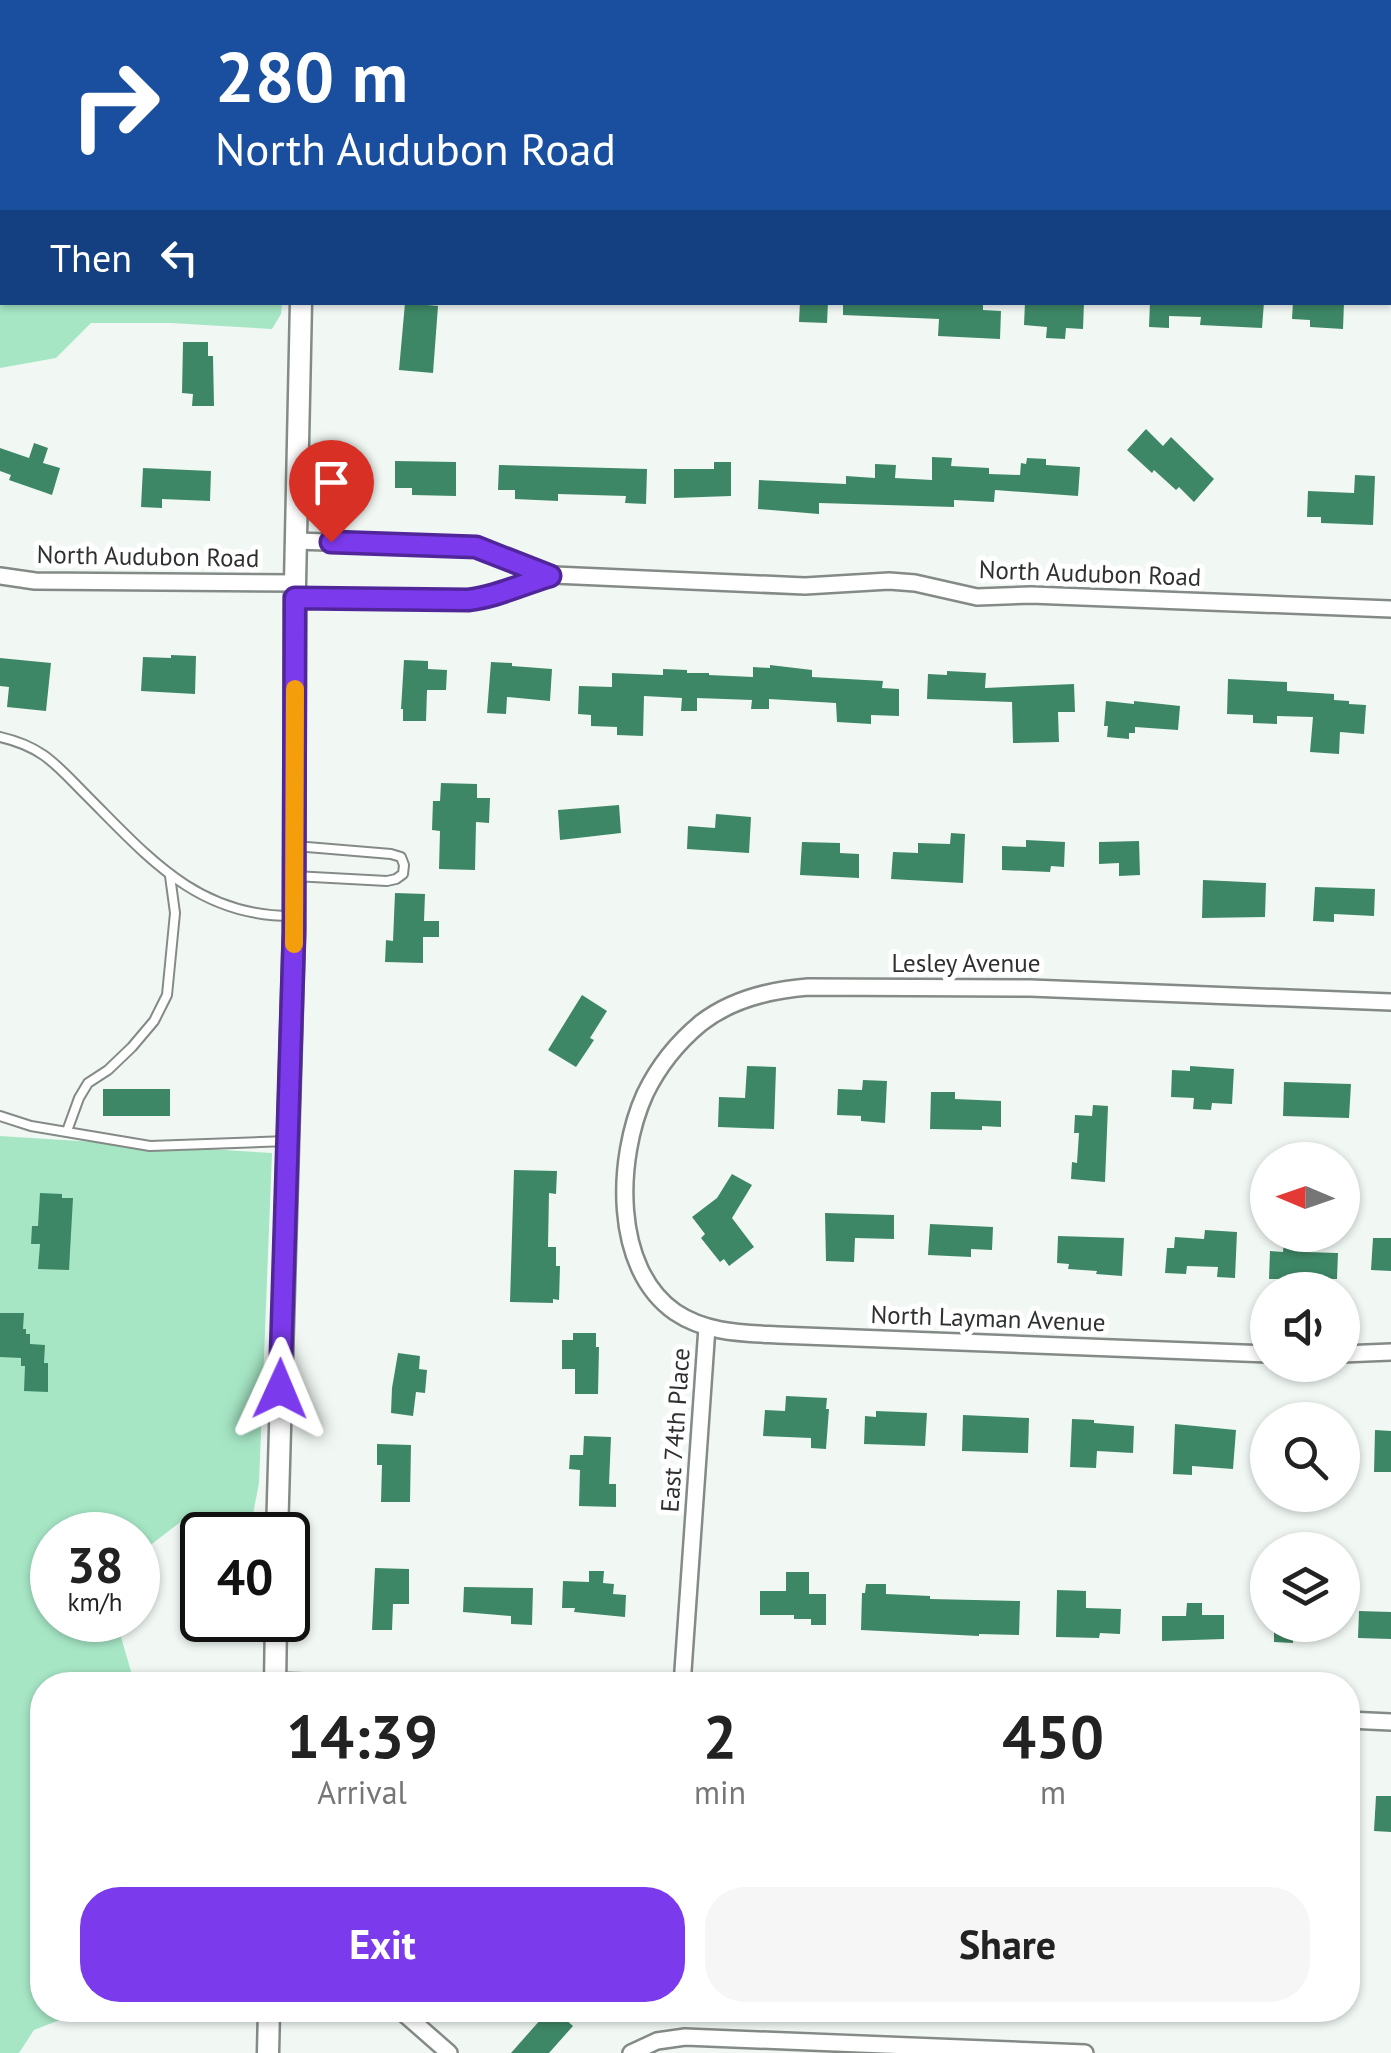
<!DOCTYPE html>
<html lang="en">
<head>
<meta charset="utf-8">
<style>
  body { margin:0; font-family:"PT Sans",sans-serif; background:#f6f6f6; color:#222; height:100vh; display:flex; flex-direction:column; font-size:38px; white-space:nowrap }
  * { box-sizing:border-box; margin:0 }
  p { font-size:32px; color:#767676 }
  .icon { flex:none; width:55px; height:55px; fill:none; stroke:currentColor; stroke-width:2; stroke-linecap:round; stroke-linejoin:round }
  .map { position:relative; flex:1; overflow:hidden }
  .panel { position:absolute; left:30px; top:1672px; width:1330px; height:350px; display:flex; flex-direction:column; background:#fff; border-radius:40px; box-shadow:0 2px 8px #0004 }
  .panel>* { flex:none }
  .top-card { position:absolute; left:0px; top:0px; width:1392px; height:305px; box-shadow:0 2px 8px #0004; background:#1a4fa0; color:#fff; overflow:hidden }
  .needle { width:65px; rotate:272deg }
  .fabs { position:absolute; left:1250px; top:1142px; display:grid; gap:20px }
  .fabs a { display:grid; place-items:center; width:110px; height:110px; border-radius:50%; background:#fff; box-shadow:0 2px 8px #0004; font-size:50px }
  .speed { position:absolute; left:30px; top:1512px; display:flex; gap:20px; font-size:50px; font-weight:700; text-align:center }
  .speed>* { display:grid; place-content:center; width:130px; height:130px; border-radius:50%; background:#fff; box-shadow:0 2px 8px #0004; line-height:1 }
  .speed small { font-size:25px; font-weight:400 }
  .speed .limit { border:5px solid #111; border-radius:15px; background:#fff; color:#111 }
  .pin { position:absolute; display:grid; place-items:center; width:85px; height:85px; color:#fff; margin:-102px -42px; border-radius:50% 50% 50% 0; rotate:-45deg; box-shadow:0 0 10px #0007 }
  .pin .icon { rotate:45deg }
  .me { position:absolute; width:110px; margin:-55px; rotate:1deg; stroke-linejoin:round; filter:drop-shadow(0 0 8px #0008) }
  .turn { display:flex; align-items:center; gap:35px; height:210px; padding:0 50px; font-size:45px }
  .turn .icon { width:130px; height:130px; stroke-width:2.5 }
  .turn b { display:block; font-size:70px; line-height:85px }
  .then { display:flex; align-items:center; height:95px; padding:0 50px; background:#0003; gap:20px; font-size:38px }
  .eta { display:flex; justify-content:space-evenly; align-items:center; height:170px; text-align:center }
  .eta b { font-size:60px; font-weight:700; line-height:70px }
  .cta { display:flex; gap:20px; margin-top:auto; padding:20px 50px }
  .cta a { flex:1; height:115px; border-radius:40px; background:#7c3aed; color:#fff; font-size:40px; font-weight:700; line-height:115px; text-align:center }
  .cta a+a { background:#f6f6f6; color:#222 }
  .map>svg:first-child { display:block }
  .green { fill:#a6e6c5 }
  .building { fill:#3e8766 }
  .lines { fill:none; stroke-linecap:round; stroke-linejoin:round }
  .service-casing { stroke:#848b87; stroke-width:12 }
  .minor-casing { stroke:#848b87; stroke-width:20 }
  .tertiary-casing { stroke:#848b87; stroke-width:25 }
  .service { stroke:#fff; stroke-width:8 }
  .minor { stroke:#fff; stroke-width:15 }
  .tertiary { stroke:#fff; stroke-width:20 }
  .route-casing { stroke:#51269a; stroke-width:25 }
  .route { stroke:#7c3aed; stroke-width:18 }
  .slow { stroke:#f59e0b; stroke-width:18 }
  .labels { text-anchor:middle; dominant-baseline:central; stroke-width:10; stroke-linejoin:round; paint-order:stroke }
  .street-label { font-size:25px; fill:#2e312f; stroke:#fff }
</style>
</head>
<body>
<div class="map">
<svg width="1391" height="2053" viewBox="0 0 1391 2053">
  <rect width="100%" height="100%" fill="#f1f8f4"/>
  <g class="green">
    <polygon points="0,135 2,135 2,302 282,303 281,314 272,329 170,323 91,323 56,358 0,368"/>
    <polygon points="0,1136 272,1153 259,1483 249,1535 230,1535 192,1513 139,1554 138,1559 138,1535 52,1535 52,1620 116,1620 135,1685 42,1685 42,2010 85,2010 34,2030 19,2053 0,2053"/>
  </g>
  <g class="building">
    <polygon points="800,302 828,302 827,323 799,322"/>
    <polygon points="843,302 983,304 983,310 1001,311 1000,339 938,336 939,319 843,315"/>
    <polygon points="1025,302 1084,302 1083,329 1066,328 1065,339 1046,338 1047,327 1024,325"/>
    <polygon points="1150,302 1264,302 1262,328 1200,325 1201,317 1169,316 1169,328 1149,327"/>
    <polygon points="1293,302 1344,302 1343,329 1310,327 1310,320 1292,319"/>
    <polygon points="405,303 438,306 433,373 399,370"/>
    <polygon points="183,342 208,342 208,356 213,356 214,406 192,406 193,394 182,393"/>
    <polygon points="1146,429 1163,446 1171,437 1214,479 1194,502 1179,487 1176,490 1154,470 1152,473 1127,450"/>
    <polygon points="34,443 48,448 43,463 60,468 52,495 9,480 11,475 0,471 0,448 29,458"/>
    <polygon points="932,457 952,458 951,466 989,468 989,474 1020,475 1021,463 1026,464 1027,458 1046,459 1046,465 1080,467 1078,496 995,490 994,502 954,500 954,507 819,503 819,514 758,509 759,480 846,484 846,476 875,478 875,464 896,465 895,478 932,480"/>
    <polygon points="395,461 456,462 456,496 412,495 412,488 395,488"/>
    <polygon points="714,462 731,462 731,496 674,498 674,469 714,469"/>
    <polygon points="499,465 647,469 646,504 625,503 626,496 558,494 558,501 515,499 515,490 498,490"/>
    <polygon points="143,468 211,471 210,501 162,499 162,508 141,507"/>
    <polygon points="1355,475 1375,476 1373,525 1321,523 1321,517 1307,517 1308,491 1354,493"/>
    <polygon points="171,655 196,656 195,694 141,691 143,657 171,658"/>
    <polygon points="0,658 51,663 46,711 7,707 9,687 0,686"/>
    <polygon points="404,660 428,661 428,669 447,670 446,690 427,690 426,721 403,721 403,709 401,709"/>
    <polygon points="491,662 512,663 512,666 552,669 550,701 507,697 506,714 487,713"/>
    <polygon points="770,665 812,670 812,677 883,681 882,688 899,689 899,716 871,715 871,724 837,722 836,703 769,699 769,709 751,709 752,700 697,698 697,711 681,711 682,698 644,696 643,736 617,735 617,727 591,726 591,715 578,714 579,686 612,687 612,673 663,675 663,669 687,670 687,673 709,673 709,675 753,677 753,667 770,668"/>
    <polygon points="947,671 986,673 985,688 1074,684 1075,712 1058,712 1059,742 1013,743 1012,702 927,699 928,674 947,675"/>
    <polygon points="1228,679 1287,682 1287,691 1334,694 1334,700 1349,701 1349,704 1366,705 1364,734 1340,732 1339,754 1310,752 1313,717 1277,716 1277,724 1253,723 1253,715 1227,714"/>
    <polygon points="1106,701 1134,704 1134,701 1180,706 1178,730 1135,727 1135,733 1129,733 1129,739 1107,737 1108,726 1104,726"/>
    <polygon points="441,783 477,784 477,798 490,798 489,823 476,822 475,870 439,869 440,831 432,830 433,801 440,801"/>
    <polygon points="619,805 621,833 560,840 558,810"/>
    <polygon points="716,814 751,817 749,853 687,849 688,826 715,828"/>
    <polygon points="951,833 965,834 963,883 891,879 893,852 918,853 918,843 950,844"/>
    <polygon points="1026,840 1065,842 1064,867 1051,866 1050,872 1002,870 1002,846 1026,847"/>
    <polygon points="1139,841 1140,875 1119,876 1119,863 1099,864 1099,842"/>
    <polygon points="802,842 840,843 840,853 859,854 859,878 800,875"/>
    <polygon points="1203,880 1266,883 1265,917 1202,918"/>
    <polygon points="1315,887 1375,889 1374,916 1334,914 1334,922 1313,921"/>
    <polygon points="395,893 425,894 424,921 439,921 439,937 423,937 423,963 385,962 386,940 393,941"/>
    <polygon points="582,995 607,1011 590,1038 594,1040 576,1067 548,1050"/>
    <polygon points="747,1066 776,1067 774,1129 718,1127 719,1097 745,1098"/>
    <polygon points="1190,1066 1234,1069 1232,1104 1212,1103 1211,1110 1193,1109 1194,1098 1171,1097 1172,1070 1190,1071"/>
    <polygon points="863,1080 887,1081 885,1123 861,1121 861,1116 837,1115 838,1089 862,1090"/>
    <polygon points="1284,1082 1351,1084 1349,1118 1283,1116"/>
    <rect x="103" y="1089" width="67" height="27"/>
    <polygon points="931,1092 955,1092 955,1099 1001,1101 1001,1127 982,1126 982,1130 930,1129"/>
    <polygon points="1093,1105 1108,1106 1105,1182 1071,1179 1072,1162 1077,1163 1079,1133 1074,1133 1075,1115 1092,1116"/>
    <polygon points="514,1170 557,1171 556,1194 549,1193 548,1247 556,1247 556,1266 560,1266 559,1300 553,1299 553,1303 510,1302"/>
    <polygon points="732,1174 752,1185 732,1218 754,1247 729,1266 724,1259 720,1262 701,1238 705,1234 692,1217 717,1198"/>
    <polygon points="40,1193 62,1194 62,1198 73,1198 69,1270 38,1269 40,1244 31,1244 32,1226 38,1226"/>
    <polygon points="825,1213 894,1215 894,1239 855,1238 854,1262 826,1261"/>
    <polygon points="930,1224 993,1227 992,1250 971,1249 971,1257 928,1255"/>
    <polygon points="1205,1230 1237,1232 1235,1278 1217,1277 1218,1267 1187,1266 1186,1274 1165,1273 1167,1248 1174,1248 1175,1237 1204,1239"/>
    <polygon points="1058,1236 1124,1238 1122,1276 1096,1274 1097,1271 1068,1269 1069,1264 1057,1263"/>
    <polygon points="1373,1238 1391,1238 1391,1271 1371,1270"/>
    <polygon points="1284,1241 1304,1242 1304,1252 1338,1253 1337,1279 1269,1279 1270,1251 1283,1252"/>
    <polygon points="0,1313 24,1313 23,1329 26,1329 26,1334 30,1334 30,1344 45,1345 44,1363 48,1363 48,1392 24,1391 25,1366 21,1366 21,1358 0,1357"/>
    <polygon points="573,1333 596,1333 596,1347 599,1347 598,1394 575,1394 575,1369 562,1369 562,1340 573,1340"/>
    <polygon points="398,1353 420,1356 419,1369 427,1370 425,1393 416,1392 413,1416 391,1413 392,1388"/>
    <polygon points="786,1396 827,1398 826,1409 829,1409 826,1449 811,1448 811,1438 763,1436 765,1410 785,1411"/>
    <polygon points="876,1411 927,1413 925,1446 864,1444 865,1416 876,1417"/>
    <polygon points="963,1415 1029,1418 1028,1453 962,1451"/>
    <polygon points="1072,1419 1094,1420 1094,1423 1134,1426 1133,1453 1097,1451 1096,1468 1070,1467"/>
    <polygon points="1175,1424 1236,1430 1233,1469 1192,1466 1192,1475 1173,1474"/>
    <polygon points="1375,1430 1391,1431 1391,1472 1374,1472"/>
    <polygon points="584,1436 611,1437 609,1484 616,1484 616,1507 579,1506 580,1470 569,1469 570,1455 583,1455"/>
    <polygon points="377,1444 411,1445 410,1502 381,1502 382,1465 377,1465"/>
    <polygon points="375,1568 409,1569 409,1604 393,1604 392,1630 372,1630"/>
    <polygon points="589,1571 604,1571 603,1583 614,1584 613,1594 626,1595 625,1617 574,1612 575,1608 562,1608 563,1581 589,1582"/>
    <polygon points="786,1572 809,1572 809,1594 826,1594 826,1625 811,1625 811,1619 794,1619 794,1615 760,1615 760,1591 786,1591"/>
    <polygon points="866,1584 886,1584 886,1594 930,1596 930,1599 1020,1601 1019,1635 979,1634 979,1636 861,1630 862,1593 865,1593"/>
    <polygon points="464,1587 533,1588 532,1625 511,1624 511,1616 463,1612"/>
    <polygon points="1057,1590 1086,1591 1086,1608 1121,1609 1120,1634 1100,1633 1099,1638 1056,1637"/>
    <polygon points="1187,1603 1202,1603 1202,1615 1224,1615 1224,1639 1162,1641 1162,1616 1186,1616"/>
    <polygon points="1359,1611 1391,1612 1391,1639 1358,1638"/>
    <polygon points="1274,1625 1294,1625 1293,1643 1274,1642"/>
    <polygon points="1376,1796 1391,1796 1391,1832 1374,1831"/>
    <polygon points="549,2010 555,2010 573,2026 549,2053 511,2053"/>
  </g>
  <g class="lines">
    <g class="service-casing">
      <g id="service">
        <path d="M 0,737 C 44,747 57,766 87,796 C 149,858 198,917 293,916"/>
        <polyline points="294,876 387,881 396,879 403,874 404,865 401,857 391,854 295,846"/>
        <polyline points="0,1116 31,1126 150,1146 287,1141"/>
        <polyline points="67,1131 79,1098 88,1083 108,1070 132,1047 154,1021 167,995 175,913 170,876"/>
      </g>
    </g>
    <g class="minor-casing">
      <g id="minor">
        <polyline points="0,2 4,2"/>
        <polyline points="38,2 53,0"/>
        <polyline points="740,2 740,0"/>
        <polyline points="1109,2 1109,0"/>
        <polyline points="296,541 476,547 549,576"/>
        <polyline points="0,576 35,581 295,583"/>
        <path d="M 295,597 L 468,600 C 498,597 525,583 554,575 L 805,586 L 889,581 L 915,583 L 977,597 L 1031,595 L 1391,609"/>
        <path d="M 1268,1354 L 778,1335 C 742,1333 706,1333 675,1312 C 612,1268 616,1158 645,1094 C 658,1067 678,1042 701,1023 C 732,999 770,990 808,987 L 1030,988 L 1391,1002"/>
        <polyline points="1342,1354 1391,1352"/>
        <polyline points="275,1681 391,1685"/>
        <polyline points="682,1685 707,1327"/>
        <polyline points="1348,1720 1391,1722"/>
        <polyline points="400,2010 449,2053"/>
        <polyline points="631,2053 657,2041 685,2037 1085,2053"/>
      </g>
    </g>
    <g class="tertiary-casing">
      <g id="tertiary">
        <polyline points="310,2 310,0"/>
        <polyline points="1390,199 1391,199"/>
        <polyline points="277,1535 294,932 295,583 301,302"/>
        <polyline points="275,1685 276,1620"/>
        <polyline points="268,2053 269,2010"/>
      </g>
    </g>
    <use href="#service" class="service"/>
    <use href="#minor" class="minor"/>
    <use href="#tertiary" class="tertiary"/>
  </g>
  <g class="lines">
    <g class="route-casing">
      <path id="route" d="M 280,1389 L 294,932 L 295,598 L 468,600 C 496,597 522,584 550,576 L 476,547 L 331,542"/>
    </g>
    <use href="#route" class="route"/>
    <polyline class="slow" points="294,944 295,689"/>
  </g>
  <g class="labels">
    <g class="street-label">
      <text transform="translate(148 556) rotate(1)">North Audubon Road</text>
      <text transform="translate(1090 573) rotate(2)">North Audubon Road</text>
      <text x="966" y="963">Lesley Avenue</text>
      <text transform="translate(988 1318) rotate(2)">North Layman Avenue</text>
      <text transform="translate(675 1430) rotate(-86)">East 74th Place</text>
    </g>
  </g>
</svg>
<div class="fabs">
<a><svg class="needle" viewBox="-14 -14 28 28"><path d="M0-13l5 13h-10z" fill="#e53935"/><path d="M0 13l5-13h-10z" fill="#767676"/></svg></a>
<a><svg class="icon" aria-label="sound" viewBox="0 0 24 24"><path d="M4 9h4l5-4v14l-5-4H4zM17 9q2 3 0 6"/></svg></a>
<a><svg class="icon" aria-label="search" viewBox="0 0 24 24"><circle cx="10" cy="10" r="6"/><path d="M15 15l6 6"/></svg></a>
<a><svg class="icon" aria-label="layers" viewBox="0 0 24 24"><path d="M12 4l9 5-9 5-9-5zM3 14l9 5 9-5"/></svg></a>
</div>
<div class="speed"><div>38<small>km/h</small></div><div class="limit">40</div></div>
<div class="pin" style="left:331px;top:542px;background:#d93025"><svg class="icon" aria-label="arrive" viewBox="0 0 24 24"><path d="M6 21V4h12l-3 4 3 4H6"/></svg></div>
<svg class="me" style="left:280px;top:1389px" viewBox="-20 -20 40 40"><path d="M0-17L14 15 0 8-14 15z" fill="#7c3aed" stroke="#fff" stroke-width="4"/></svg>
<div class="top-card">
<div class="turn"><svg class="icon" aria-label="right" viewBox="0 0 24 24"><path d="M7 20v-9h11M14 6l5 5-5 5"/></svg><div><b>280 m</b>North Audubon Road</div></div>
<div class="then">Then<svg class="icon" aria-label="left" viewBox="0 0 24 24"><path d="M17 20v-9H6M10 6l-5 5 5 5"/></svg></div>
</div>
<section class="panel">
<div class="eta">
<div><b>14:39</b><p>Arrival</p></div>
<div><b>2</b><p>min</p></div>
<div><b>450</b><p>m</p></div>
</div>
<div class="cta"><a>Exit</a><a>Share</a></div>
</section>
</div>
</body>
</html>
